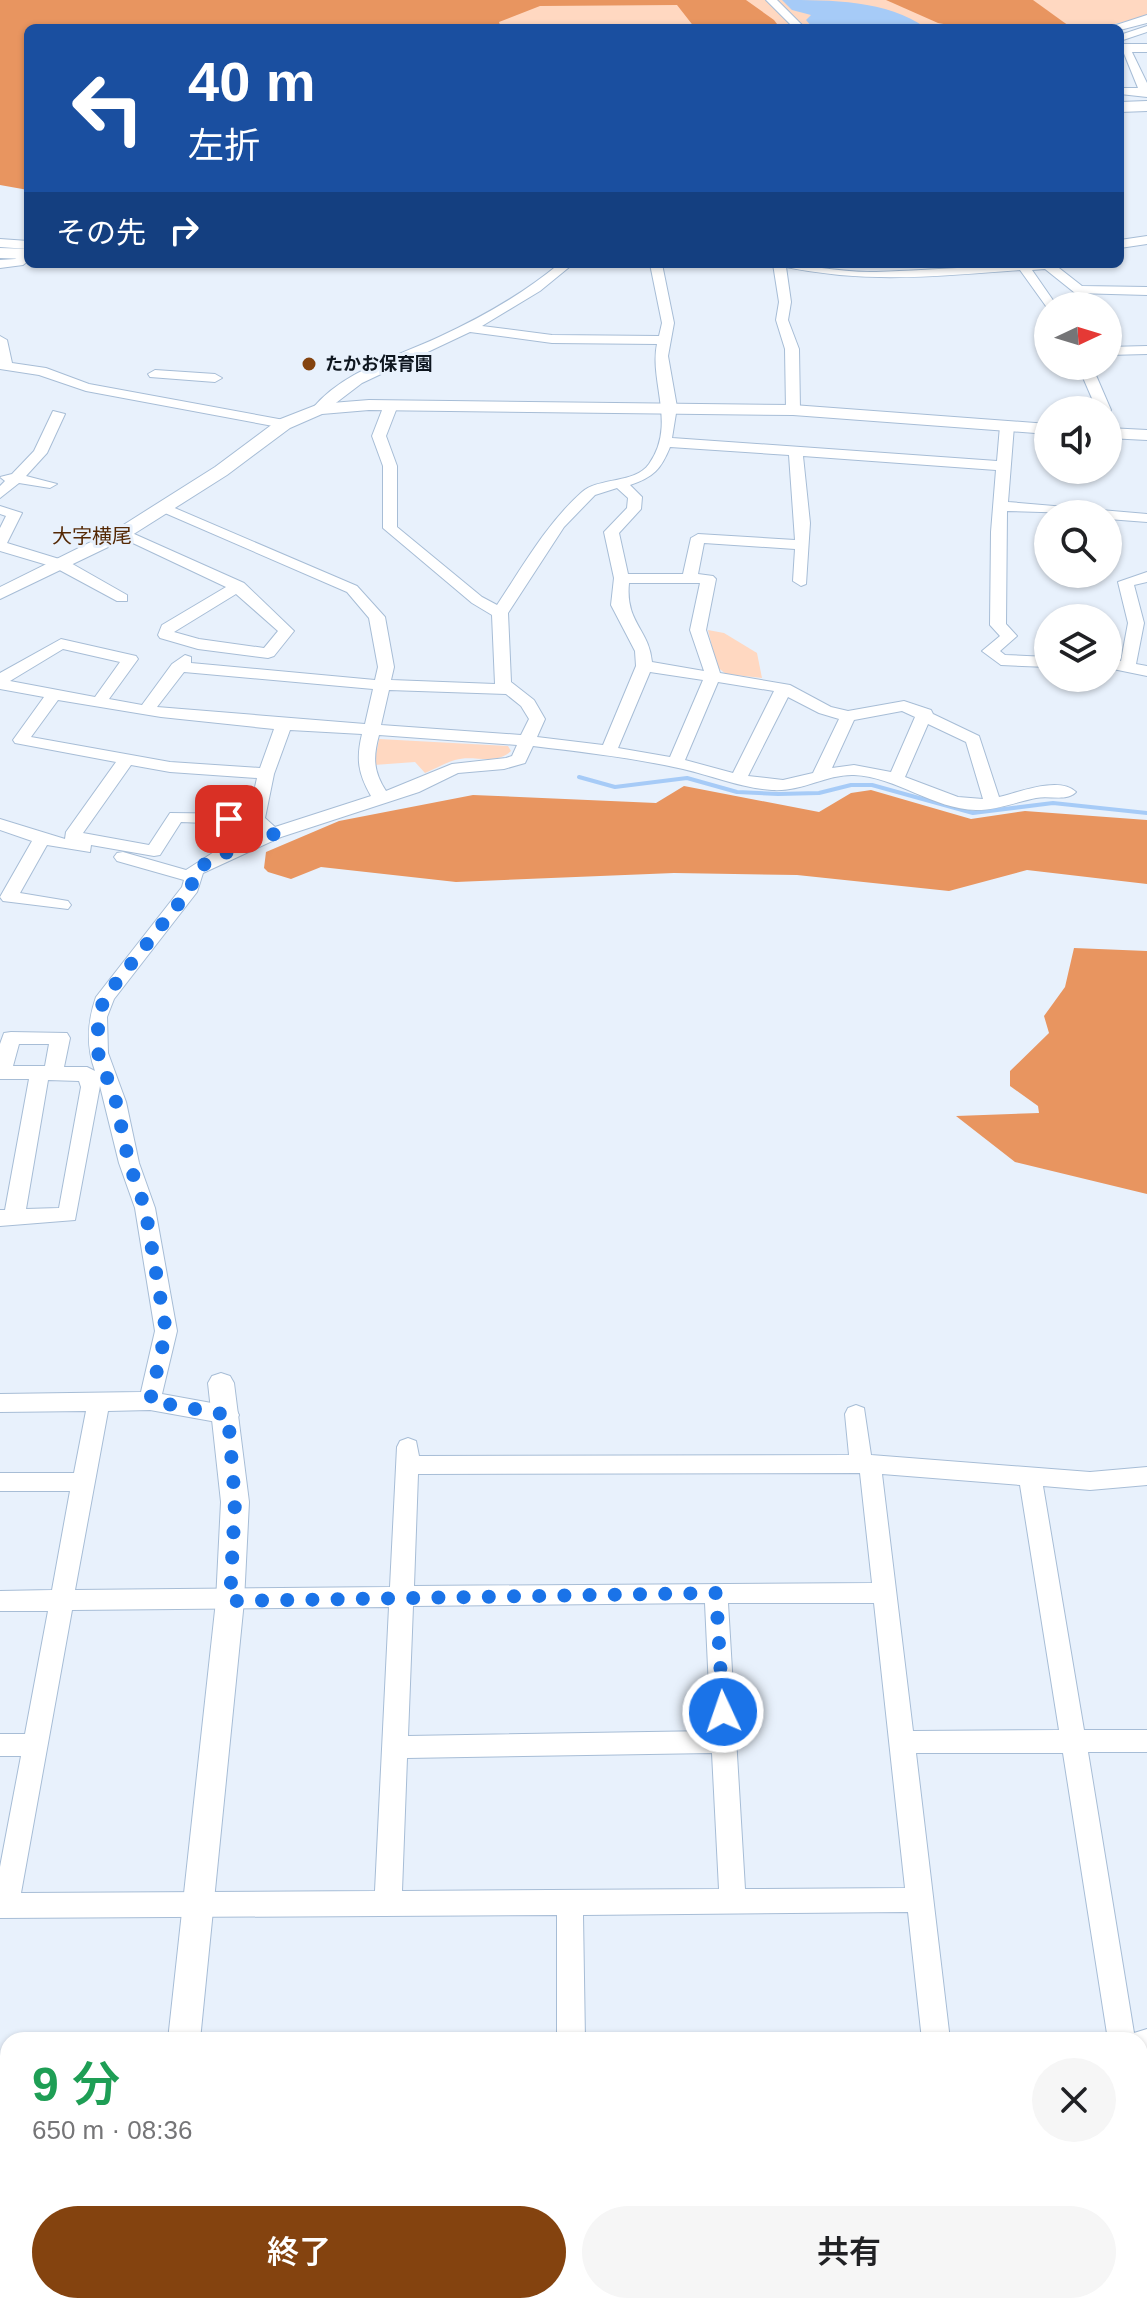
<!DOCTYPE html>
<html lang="ja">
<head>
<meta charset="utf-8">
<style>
  body { margin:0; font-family:Arial,"Noto Sans JP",sans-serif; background:#f6f6f6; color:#202124; height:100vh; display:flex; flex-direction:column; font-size:30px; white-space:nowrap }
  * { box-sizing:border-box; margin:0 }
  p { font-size:26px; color:#757577 }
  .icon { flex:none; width:44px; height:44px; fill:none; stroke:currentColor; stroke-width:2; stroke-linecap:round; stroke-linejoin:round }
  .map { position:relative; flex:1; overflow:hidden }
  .details { position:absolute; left:0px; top:2032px; width:1148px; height:282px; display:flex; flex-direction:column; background:#fff; border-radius:24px 24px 0 0; box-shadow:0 2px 6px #0004 }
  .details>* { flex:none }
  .banner { position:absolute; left:24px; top:24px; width:1100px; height:244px; border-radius:12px; box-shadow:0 2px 6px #0004; background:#1a4fa0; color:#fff; overflow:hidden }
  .needle { width:52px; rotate:86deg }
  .controls { position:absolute; left:1034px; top:292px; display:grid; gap:16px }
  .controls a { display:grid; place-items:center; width:88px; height:88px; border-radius:50%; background:#fff; box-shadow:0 2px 6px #0004; font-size:40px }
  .pin { position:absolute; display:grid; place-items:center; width:68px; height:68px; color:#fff; margin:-34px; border-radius:16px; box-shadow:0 4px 12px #0006 }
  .me { position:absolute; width:88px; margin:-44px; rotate:357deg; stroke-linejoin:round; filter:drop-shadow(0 0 6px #0008) }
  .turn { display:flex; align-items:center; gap:28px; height:168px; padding:0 32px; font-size:36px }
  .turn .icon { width:104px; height:104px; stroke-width:2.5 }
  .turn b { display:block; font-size:56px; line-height:68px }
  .then { display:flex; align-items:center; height:76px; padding:0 32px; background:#0003; gap:16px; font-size:30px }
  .round { display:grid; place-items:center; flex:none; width:84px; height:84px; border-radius:42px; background:#f6f6f6 }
  .summary { display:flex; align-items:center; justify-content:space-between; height:136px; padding:0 32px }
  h1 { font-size:48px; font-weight:600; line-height:60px; color:#1e9e55 }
  .primary-button { display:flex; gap:16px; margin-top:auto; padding:16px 32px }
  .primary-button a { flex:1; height:92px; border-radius:48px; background:#84430f; color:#fff; font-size:32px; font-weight:600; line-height:92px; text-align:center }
  .primary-button a+a { background:#f6f6f6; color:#202124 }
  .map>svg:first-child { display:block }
  .green { fill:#ffd8c1 }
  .forest { fill:#e89560 }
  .water { fill:#a6cbf7 }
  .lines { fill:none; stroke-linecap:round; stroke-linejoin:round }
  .stream { stroke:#a6cbf7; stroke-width:4 }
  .minor-casing { stroke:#a7bdd6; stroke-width:2 }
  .tertiary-casing { stroke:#a7bdd6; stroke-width:2 }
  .secondary-casing { stroke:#a7bdd6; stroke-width:2 }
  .minor { fill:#fff; fill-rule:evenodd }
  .tertiary { fill:#fff; fill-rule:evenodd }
  .secondary { fill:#fff; fill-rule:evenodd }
  .route { stroke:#1a73e8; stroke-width:14; stroke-dasharray:0 25.2 }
  .poi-dot { fill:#84430f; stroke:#e8f1fc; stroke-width:3 }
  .labels { text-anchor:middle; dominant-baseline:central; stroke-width:6; stroke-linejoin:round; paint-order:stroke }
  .far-poi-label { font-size:18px; font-weight:bold; fill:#0e161f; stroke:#e8f1fc; text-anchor:start }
  .far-quarter-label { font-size:20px; fill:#542804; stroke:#e8f1fc }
</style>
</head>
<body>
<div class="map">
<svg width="1147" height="2313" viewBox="0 0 1147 2313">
  <rect width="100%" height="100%" fill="#e8f1fc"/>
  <g class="green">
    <polygon points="49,0 1147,0 1147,16 1098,28 47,28"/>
    <polygon points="708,630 724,633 757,653 762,678 726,674 717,667"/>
    <path d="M 379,739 L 508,746 L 511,751 C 495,766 473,754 455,760 C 445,763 435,769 425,773 L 415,762 L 374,765 Z"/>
  </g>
  <g class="forest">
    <polygon points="0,0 746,0 774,20 780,28 695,28 677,5 540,6 499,22 501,28 28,28 28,190 0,185"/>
    <polygon points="886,0 1033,0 1069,26 966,28 938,23"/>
    <polygon points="684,786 819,812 851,793 871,790 971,819 1025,811 1147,820 1147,884 1027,870 949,891 797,875 674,873 456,882 321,867 291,879 268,872 264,868 266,852 339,821 473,795 656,803"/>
    <polygon points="1074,948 1147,951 1147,1194 1015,1162 956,1116 1039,1113 1038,1106 1010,1086 1010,1071 1049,1033 1044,1016 1065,987"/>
  </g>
  <path class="water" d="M 782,0 C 831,0 887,0 926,28 L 813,28 L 806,20 L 811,15 L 792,10 Z"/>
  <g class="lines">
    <polyline class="stream" points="579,777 615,787 687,778 737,792 778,794 819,793 851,785 872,785 973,813 1053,803 1147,813"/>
    <g class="minor-casing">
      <g id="minor">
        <polygon points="766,0 777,0 805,28 794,28"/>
        <polygon points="1147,26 1147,32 1120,41 1120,35"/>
        <polygon points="1121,46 1130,48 1147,83 1147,97 1120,94 1120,88 1138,88"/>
        <polygon points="1147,236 1147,244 1120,248 1120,240"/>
        <polygon points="0,239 28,241 28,249 0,247"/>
        <polygon points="28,250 28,261 23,265 0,268 0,260 15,259"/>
        <path d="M 559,264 L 573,264 L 540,291 L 482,326 L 552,335 L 659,336 L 662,323 L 650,264 L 662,264 L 674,323 L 668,356 L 677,407 L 672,438 L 997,461 L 1000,426 L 1007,422 L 1014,426 L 1008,502 L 1147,514 L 1147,522 L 1108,519 L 1108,514 L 1007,511 L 1006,624 L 1017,636 L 1000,651 L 1005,655 L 1048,657 L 1048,667 L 1001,665 L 982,651 L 1000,636 L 990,625 L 991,532 L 996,470 L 803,456 L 810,523 L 806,584 L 801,586 L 793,581 L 795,549 L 704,543 L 698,574 L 713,576 L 716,579 L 706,630 L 720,673 L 790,685 L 831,707 L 848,711 L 904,701 L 931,710 L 933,714 L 979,736 L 999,797 C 1020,792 1059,776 1076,792 C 1067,802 1049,795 1036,798 C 1016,802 997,810 976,810 C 933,809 897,777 854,775 C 827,774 802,792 772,790 C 741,788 713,776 683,769 C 634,758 583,752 533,746 L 525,763 L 504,769 L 458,773 L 419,792 L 281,837 L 203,873 L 197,892 L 114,999 L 107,1017 L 108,1053 L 126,1102 L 139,1163 L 155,1208 L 177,1331 L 162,1394 L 228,1406 L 236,1409 L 239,1415 L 236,1421 L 228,1424 L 150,1410 L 108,1411 L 75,1590 L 390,1587 L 397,1447 L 400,1441 L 408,1438 L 416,1441 L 419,1456 L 849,1455 L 845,1414 L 848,1408 L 856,1405 L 864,1408 L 871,1455 L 1090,1472 L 1147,1467 L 1147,1485 L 1090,1490 L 1043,1486 L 1084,1730 L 1147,1730 L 1147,1752 L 1088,1752 L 1134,2033 L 1147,2029 L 1147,2057 L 1140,2058 L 1140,2040 L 1108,2040 L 1063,1753 L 916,1753 L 950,2040 L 922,2040 L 908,1912 L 583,1915 L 585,2040 L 557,2040 L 557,1915 L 0,1918 L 0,1867 L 21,1756 L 0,1756 L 0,1734 L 25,1734 L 48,1611 L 0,1611 L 0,1591 L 52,1590 L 70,1491 L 0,1491 L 0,1473 L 74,1473 L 86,1411 L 0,1412 L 0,1394 L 141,1392 L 155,1331 L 135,1208 L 119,1163 L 100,1086 L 75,1220 L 0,1226 L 0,1210 L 5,1210 L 29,1079 L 0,1079 L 0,1044 L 4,1033 L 11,1032 L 67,1033 L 70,1038 L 64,1067 L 87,1067 L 95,1071 C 86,1046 87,1023 96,997 L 182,887 L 184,880 L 117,861 L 114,857 L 117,853 L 123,852 L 186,870 L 214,852 L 261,832 L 252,825 L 181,822 L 160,855 L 154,856 L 91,845 L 90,852 L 47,845 L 20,893 L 68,901 L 71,905 L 68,909 L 3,901 L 0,897 L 32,841 L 0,830 L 0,819 L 65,839 L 66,832 L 116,762 L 15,743 L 13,740 L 44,697 L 0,689 L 0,673 L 61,639 L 136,656 L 138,659 L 109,699 L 142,705 L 172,664 L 185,655 L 191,657 L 191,663 L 375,680 L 378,667 L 369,618 L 347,592 L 158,510 L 156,507 L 163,503 L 357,586 L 385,617 L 394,667 L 391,680 L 495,684 L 492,615 L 472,603 L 383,528 L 383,466 L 372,436 L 384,405 L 391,401 L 398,405 L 386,436 L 397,466 L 397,527 L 482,597 L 497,605 C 523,566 547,523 582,492 C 599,477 635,484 649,464 C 677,425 649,382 657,344 L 552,343 L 470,332 L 362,383 L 324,412 L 312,409 C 343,371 396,357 439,337 C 482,317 523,294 559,264 ZM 670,447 L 789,455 L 795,540 L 698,534 L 691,538 L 683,574 L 628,574 L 619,533 L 641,509 L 642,497 L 630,485 C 654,477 661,469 670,447 ZM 617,488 L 628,498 L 627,508 L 604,532 L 614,578 L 611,605 L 635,651 L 636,666 L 603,745 L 537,737 L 545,719 L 534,700 L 511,682 L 508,613 L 564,527 L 595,495 ZM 629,583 L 700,583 L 690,630 L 704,671 L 652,662 C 649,629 625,623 629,583 ZM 63,649 L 120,662 L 95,697 L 10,681 ZM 184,672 L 373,689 L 365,724 L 157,707 ZM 650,672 L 703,680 L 670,757 L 618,748 ZM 718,682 L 774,691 L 733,773 L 685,760 ZM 389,690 L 506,694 L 521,706 L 529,719 L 521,735 L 381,725 ZM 788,697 L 819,713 L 839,719 L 813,773 L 783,780 L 748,776 ZM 58,700 L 161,717 L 274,729 L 260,768 L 170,762 L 31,737 ZM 902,711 L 915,717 L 891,772 L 854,765 L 832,768 L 854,720 ZM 928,724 L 966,742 L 983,799 L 958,797 L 905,777 ZM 290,730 L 362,734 C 356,759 358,773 371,796 L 275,827 L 265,818 L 274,774 ZM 379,735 L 517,745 L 512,756 L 506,758 L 452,764 L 386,791 C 373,771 373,757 379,735 ZM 131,765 L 170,772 L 257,778 L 249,814 L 170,813 L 149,845 L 83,833 ZM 19,1044 L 49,1044 L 45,1066 L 13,1066 ZM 48,1080 L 79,1081 L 81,1087 L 59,1208 L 26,1209 ZM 860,1473 L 872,1583 L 414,1586 L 418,1474 ZM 882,1474 L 1020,1485 L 1059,1730 L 913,1731 ZM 705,1603 L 711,1731 L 408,1736 L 413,1606 ZM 728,1603 L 874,1603 L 905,1888 L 745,1889 ZM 389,1607 L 375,1891 L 21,1893 L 72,1610 ZM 712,1753 L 719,1889 L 402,1891 L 407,1758 Z"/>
        <path d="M 773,264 C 808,264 841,273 876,272 C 940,270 1003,264 1066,264 L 1059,268 L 1082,286 L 1147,287 L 1147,295 L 1075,293 L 1045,269 L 1032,270 L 1057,306 L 1048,306 L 1048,309 L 1020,270 C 936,276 869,284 786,267 L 791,302 L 788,320 L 799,349 L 800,410 L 793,414 L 786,410 L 785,349 L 776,320 L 779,302 Z"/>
        <polygon points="0,336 7,340 12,363 46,368 89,384 284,420 291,424 284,428 86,391 39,375 0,369"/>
        <polygon points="1147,346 1147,354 1108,355 1108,347"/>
        <polygon points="1078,366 1092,366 1111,410 1109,413 1108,410 1097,410"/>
        <polygon points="155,370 215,374 222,378 215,382 150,377 148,374"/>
        <polygon points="53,411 65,414 47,453 26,476 57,484 50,488 19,483 0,498 0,486 5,481 0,477 12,474 34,451"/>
        <polygon points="0,506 22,513 7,543 69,562 127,595 127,601 117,601 54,567 0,551 0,528 6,516 0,514"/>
        <path d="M 123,529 L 244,583 L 294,631 L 274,656 L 268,658 L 198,649 L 160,638 L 158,635 L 162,625 L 226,587 L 118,536 L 116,533 ZM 236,594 L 278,631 L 264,648 L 199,639 L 174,632 Z"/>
        <polygon points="1147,572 1147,582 1134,585 1144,623 1136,664 1147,666 1147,676 1108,668 1108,658 1121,661 1128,623 1118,582"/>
        <polygon points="8,2205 8,2278 0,2282 0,2208"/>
        <rect x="1140" y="2256" width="7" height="30"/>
        <rect x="556" y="2306" width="30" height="7"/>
      </g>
    </g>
    <g class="tertiary-casing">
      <g id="tertiary">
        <polygon points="1147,15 1147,23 1120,30 1107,28"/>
        <rect x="1120" y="44" width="27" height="8"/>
        <polygon points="369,400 793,405 1048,424 1048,434 793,415 369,410 322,414 290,428 227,475 129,537 0,599 0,587 117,529 215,467 278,420 319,404"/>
        <polygon points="1108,428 1147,430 1147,440 1108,438"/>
        <polygon points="221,1373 230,1376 234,1383 249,1502 244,1601 200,2040 168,2040 216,1601 221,1502 208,1383 212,1376"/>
        <rect x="1140" y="2084" width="7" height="34"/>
        <rect x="0" y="2089" width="8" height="34"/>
        <polygon points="137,2306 173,2306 172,2313 136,2313"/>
        <polygon points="950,2306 986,2306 987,2313 951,2313"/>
      </g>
    </g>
    <g class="secondary-casing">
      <g id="secondary">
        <polygon points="1147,101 1147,111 1120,112 1120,102"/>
        <polygon points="0,248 28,249 28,259 0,258"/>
      </g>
    </g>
    <use href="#minor" class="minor"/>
    <use href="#tertiary" class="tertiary"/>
    <use href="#secondary" class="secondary"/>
  </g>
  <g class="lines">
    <polyline class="route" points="229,819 256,820 274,834 220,855 195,870 191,888 105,997 98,1017 98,1053 116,1102 129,1163 145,1208 166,1331 150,1401 228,1415 235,1502 230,1601 716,1593 723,1712"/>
  </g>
  <circle class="poi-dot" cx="309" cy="364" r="8"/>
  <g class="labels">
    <g class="far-poi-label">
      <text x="325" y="364">たかお保育園</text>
    </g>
    <g class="far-quarter-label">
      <text x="92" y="536">大字横尾</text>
    </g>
  </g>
</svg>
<div class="controls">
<a><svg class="needle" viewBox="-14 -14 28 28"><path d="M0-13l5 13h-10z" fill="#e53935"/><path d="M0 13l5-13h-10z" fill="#757577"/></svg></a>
<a><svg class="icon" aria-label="sound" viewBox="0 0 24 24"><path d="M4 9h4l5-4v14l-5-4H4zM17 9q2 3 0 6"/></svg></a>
<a><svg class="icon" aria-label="search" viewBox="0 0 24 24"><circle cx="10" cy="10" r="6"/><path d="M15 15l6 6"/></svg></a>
<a><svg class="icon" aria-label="layers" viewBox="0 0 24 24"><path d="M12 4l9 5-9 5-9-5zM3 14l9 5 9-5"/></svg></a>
</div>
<div class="pin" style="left:229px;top:819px;background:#d93025"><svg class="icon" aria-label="arrive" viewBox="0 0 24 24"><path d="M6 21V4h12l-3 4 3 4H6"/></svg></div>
<svg class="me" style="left:723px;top:1712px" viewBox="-20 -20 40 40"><circle r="17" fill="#1a73e8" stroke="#fff" stroke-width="3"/><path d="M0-11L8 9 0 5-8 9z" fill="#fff"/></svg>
<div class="banner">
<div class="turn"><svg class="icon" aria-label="left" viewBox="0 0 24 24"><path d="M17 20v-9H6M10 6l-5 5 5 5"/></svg><div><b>40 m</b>左折</div></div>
<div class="then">その先<svg class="icon" aria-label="right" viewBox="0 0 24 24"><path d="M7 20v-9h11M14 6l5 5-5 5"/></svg></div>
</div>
<section class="details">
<div class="summary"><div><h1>9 分</h1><p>650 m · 08:36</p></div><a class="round"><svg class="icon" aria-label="close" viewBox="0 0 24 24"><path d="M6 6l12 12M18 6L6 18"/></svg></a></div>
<div class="primary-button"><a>終了</a><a>共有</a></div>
</section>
</div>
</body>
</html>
